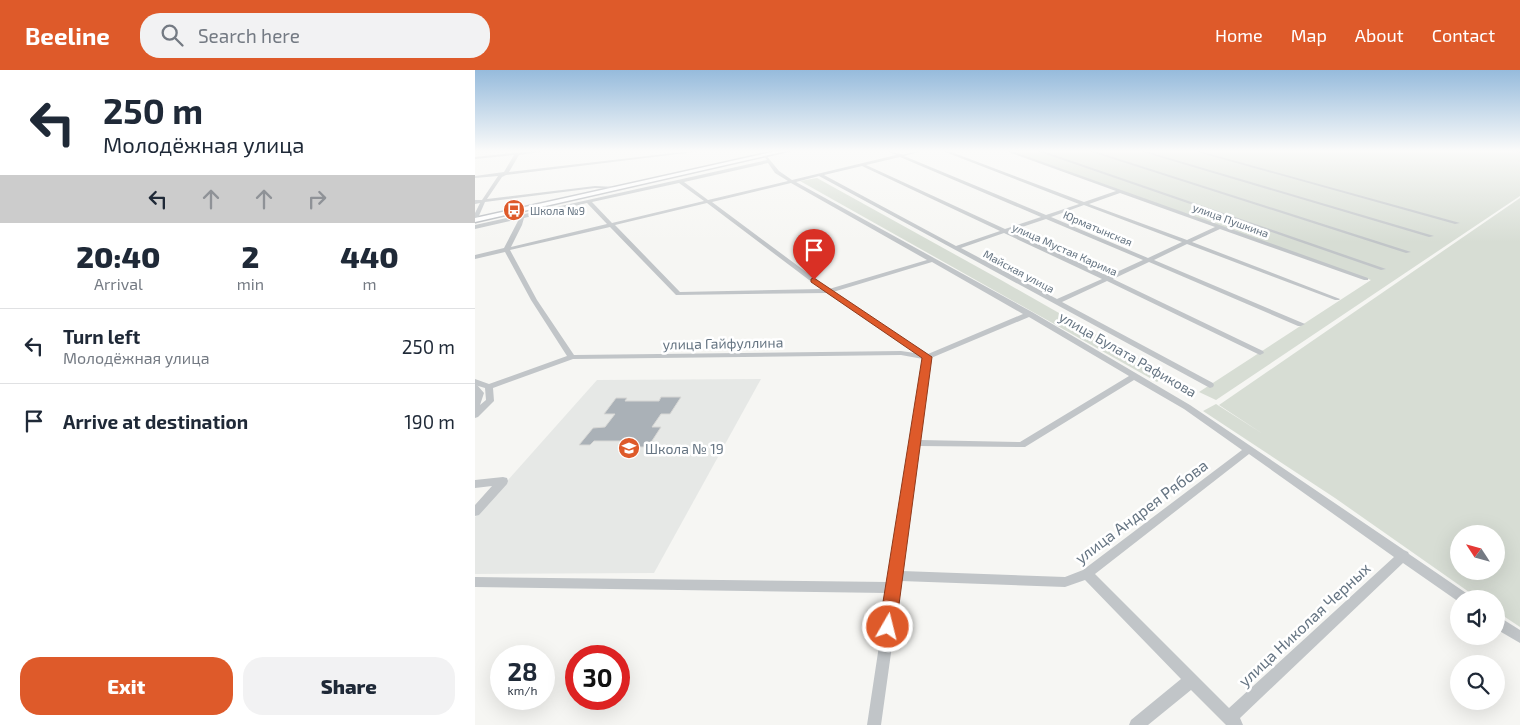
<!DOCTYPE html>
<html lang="en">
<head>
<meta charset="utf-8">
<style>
  body { margin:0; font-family:"Exo 2",sans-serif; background:#f2f2f3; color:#1f2937; height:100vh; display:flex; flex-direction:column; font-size:19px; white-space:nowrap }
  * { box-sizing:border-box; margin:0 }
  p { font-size:16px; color:#747a83 }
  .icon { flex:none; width:28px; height:28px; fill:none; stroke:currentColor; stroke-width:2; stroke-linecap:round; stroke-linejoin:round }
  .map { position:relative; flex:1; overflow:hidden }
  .panel { display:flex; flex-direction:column; background:#fff; width:475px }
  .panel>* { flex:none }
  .banner { background:#fff; color:#1f2937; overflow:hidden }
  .needle { width:32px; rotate:306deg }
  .fabs { position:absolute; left:975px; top:455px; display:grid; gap:10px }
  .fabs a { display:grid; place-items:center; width:55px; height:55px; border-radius:50%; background:#fff; box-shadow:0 5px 20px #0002; font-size:25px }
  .speed { position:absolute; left:15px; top:575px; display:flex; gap:10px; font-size:25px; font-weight:700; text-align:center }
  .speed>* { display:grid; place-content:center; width:65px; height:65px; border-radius:50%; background:#fff; box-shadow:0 5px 20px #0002; line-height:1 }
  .speed small { font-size:12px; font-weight:400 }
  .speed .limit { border:8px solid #d22; background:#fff; color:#111 }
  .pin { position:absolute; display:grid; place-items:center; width:42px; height:42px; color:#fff; margin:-51px -21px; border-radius:50% 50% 50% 0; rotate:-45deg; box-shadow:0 0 5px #0007 }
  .pin .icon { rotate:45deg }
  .me { position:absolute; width:55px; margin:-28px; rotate:8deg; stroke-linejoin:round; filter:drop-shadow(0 0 4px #0008) }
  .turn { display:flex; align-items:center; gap:18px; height:105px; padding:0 20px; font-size:22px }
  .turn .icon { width:65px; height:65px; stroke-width:2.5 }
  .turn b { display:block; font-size:35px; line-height:42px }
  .lanes { display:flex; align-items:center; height:48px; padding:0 20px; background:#0003; justify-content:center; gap:25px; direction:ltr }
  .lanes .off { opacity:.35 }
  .eta { display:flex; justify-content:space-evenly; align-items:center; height:85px; text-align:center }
  .eta b { font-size:30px; font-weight:800; line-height:35px }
  .cta { display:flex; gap:10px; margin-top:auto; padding:10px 20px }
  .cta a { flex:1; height:58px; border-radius:20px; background:#de5a2a; color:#fff; font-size:20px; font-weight:800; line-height:58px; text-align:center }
  .cta a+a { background:#f2f2f3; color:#1f2937 }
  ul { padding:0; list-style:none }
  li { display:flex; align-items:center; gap:15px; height:75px; padding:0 20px; border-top:1px solid #e0e1e3 }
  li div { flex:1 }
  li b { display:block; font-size:19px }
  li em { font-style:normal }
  header { display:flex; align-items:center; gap:30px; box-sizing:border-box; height:70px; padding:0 25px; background:#de5a2a; color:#fff }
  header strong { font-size:24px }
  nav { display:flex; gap:28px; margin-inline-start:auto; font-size:18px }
  .search { width:350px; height:45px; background:#f2f2f3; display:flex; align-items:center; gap:12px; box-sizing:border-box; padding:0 18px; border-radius:20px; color:#747a83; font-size:19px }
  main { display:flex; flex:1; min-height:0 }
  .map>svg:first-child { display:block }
  .built { fill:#e6e8e6 }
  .green { fill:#d7ddd4; fill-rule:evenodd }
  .building { fill:#aab1b7; stroke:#d7d7d5 }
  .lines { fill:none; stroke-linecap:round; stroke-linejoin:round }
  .secondary-casing { stroke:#b4b8bd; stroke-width:3 }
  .street { fill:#c1c5c8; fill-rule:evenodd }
  .secondary { fill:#fff; fill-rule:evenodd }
  .route { fill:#de5a2a; stroke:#903a1b }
  .labels { text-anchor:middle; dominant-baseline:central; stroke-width:5; stroke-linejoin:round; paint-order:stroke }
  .far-poi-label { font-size:11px; fill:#667583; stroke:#fff; text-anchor:start }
  .far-street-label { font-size:11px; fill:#667583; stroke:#fff }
  .street-label { font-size:14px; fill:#667583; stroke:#fff }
  .poi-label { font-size:14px; fill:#667583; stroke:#fff; text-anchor:start }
  .near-street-label { font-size:16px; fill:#667583; stroke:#fff }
</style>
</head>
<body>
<header>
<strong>Beeline</strong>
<div class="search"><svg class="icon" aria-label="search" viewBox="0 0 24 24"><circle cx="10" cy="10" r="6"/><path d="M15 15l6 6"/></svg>Search here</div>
<nav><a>Home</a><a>Map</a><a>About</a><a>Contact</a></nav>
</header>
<main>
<section class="panel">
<div class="banner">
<div class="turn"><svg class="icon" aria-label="left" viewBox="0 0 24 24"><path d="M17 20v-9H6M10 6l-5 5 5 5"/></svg><div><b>250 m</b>Молодёжная улица</div></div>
<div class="lanes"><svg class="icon" aria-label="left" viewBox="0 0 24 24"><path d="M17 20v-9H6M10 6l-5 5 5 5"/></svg><svg class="icon off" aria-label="ahead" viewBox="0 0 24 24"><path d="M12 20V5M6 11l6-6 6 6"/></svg><svg class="icon off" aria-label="ahead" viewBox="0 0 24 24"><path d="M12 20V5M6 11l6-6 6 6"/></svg><svg class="icon off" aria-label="right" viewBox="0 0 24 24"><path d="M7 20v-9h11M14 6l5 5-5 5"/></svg></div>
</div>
<div class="eta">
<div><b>20:40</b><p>Arrival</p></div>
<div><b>2</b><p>min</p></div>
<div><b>440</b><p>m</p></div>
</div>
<ul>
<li><svg class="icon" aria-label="left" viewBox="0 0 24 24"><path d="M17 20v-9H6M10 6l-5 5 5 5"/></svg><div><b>Turn left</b><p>Молодёжная улица</p></div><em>250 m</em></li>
<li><svg class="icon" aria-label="arrive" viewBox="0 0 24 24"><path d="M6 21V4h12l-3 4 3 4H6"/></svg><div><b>Arrive at destination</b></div><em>190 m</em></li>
</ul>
<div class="cta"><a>Exit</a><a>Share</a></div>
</section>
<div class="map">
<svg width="1045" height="655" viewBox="0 0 1045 655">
  <rect width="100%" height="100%" fill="#f6f6f3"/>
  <polygon class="built" points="286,309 179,503 0,504 0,447 122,310"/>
  <g class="green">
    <polygon points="530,80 1045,80 1045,126 741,330 724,322 896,210"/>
    <polygon points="342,108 526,210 691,304 682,312 325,111"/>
    <path d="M 1045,128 L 1045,557 L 1021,541 L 1021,529 L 1004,529 L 860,428 L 728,341 L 741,334 L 788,364 L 744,335 ZM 984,464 L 1021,464 L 1021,501 L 984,501 Z"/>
  </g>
  <polygon class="building" points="186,327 206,327 195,344 186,344 177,357 186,357 173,377 151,377 156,371 119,371 115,375 104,375 118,358 130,357 140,344 129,344 141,328 152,328 150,331 184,331"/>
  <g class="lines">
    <g class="secondary-casing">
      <polygon id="secondary" points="306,80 316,80 0,152 0,148"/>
    </g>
    <g class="street">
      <polygon points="67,80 80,80 44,85 34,102 224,80 236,80 31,105 27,107 12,129 120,116 142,117 144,118 142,119 120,118 10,132 3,148 0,150 0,143 5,133 0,134 0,130 7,130 23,106 0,108 0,106 29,102 39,85 0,89 0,87"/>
      <path d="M 410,80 C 416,80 420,84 426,84 C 433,85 442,80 450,80 L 429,86 L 571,145 L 604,134 L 465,80 L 471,80 L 609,132 L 641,121 L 528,80 L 534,80 L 893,208 L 893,210 L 889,210 L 745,159 L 717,172 L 865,229 L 864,230 L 860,230 L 712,174 L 679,190 L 830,254 L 826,256 L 823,256 L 674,192 L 638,209 L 788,281 L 789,283 L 785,285 L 632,211 L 587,232 L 738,313 L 739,315 L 738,317 L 735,318 L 344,106 L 321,112 L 557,242 L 715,335 L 929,480 L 933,482 L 934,484 L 994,525 L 996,529 L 984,529 L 984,532 L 928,493 L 765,648 L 768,655 L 751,655 L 716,620 L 673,655 L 654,655 L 656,650 L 706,609 L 610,510 L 590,517 L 426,511 L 406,655 L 392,655 L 412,523 L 0,517 L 0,507 L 413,512 L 448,289 L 426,285 L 98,289 L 18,318 L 19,331 L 3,347 L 0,348 L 0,315 L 3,316 L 9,323 L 5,335 L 11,330 L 10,318 L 0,315 L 0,309 L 14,314 L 92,286 L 56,230 L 30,182 L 0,189 L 0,185 L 29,178 L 44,149 L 0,159 L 0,155 L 292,90 L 288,85 L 290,84 L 304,101 L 317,110 L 421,85 ZM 425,87 L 566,147 L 530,159 L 391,95 ZM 293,93 L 300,103 L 313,111 L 233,130 L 209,112 ZM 387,96 L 525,161 L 481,176 L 349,105 ZM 204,113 L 229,131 L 137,153 L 117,132 ZM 316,113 L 452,190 L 354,219 L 237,132 ZM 645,123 L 740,157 L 712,170 L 614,134 ZM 112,133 L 132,154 L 36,177 L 47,155 L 49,148 ZM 232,133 L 346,219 L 205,222 L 140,155 ZM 609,135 L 707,172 L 673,188 L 576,147 ZM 571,149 L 668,190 L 633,206 L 535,161 ZM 135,157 L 201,225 L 352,223 L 440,283 L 426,281 L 99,285 L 62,230 L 35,180 ZM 529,163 L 627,209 L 582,229 L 486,178 ZM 457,192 L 548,244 L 453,284 L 358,222 ZM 554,247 L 654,306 L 545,372 L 445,370 L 456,288 ZM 659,310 L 709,339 L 767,380 L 608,500 L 590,507 L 427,501 L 444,376 L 550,377 ZM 774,384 L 919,487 L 754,638 L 620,504 Z"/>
      <polygon points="559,80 565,80 911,199 906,200"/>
      <polygon points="610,80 616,80 936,182 931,183"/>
      <polygon points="661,80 667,80 959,166 954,167"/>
      <polygon points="715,80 721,80 985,153 980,154"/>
      <polygon points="1033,80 1045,81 1045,83 1034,81"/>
      <polygon points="28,407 32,408 33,411 32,414 4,445 0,446 0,435 17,416 0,418 0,410"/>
      <polygon points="1021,545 1045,560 1045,573 1021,559"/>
    </g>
    <use href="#secondary" class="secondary"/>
  </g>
  <linearGradient id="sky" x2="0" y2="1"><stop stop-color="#96bbdc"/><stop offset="0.47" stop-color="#fbfbfa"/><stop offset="1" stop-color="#fbfbfa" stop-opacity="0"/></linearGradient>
  <rect width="1045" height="172" fill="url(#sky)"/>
  <polygon class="route" points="339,208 457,287 421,557 419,563 413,565 407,563 404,557 447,288 336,212 336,209"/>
  <defs>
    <g id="bus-disc" transform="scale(1.125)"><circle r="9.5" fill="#de5a2a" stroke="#fff"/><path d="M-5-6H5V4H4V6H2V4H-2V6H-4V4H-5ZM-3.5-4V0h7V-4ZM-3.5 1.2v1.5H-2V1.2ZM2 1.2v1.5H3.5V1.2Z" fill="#fff"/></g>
    <g id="school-disc" transform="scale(1.125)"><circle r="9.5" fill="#de5a2a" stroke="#fff"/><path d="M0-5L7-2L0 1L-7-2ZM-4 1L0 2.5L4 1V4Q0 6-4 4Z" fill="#fff"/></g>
  </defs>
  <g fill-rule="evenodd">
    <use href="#bus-disc" x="39" y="140"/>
    <use href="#school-disc" x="154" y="378"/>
  </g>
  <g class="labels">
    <g class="far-poi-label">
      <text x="55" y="140">Школа №9</text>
    </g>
    <g class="far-street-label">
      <text transform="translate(756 150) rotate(20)">улица Пушкина</text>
      <text transform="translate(623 158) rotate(23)">Юрматынская</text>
      <text transform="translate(590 179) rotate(24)">улица Мустая Карима</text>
      <text transform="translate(544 201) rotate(28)">Майская улица</text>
    </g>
    <g class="street-label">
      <text transform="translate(248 273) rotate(-1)">улица Гайфуллина</text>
      <text transform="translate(653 284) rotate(30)">улица Булата Рафикова</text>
    </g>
    <g class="poi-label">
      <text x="170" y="378">Школа № 19</text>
    </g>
    <g class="near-street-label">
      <text transform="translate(666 441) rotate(-37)">улица Андрея Рябова</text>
      <text transform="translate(829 554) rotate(-43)">улица Николая Черных</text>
    </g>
  </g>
</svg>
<div class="fabs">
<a><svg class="needle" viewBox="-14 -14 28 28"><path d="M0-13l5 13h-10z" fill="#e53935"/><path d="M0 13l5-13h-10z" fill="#747a83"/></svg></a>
<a><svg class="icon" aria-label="sound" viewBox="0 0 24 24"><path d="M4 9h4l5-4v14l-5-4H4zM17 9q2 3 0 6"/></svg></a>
<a><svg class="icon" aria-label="search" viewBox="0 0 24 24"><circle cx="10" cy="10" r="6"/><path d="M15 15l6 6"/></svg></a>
</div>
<div class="speed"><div>28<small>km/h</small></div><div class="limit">30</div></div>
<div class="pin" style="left:339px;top:210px;background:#d93025"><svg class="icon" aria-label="arrive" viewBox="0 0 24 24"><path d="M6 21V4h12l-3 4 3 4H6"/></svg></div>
<svg class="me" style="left:413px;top:557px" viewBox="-20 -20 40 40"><circle r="17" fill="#de5a2a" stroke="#fff" stroke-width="3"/><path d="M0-11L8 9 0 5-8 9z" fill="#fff"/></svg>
</div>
</main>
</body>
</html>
